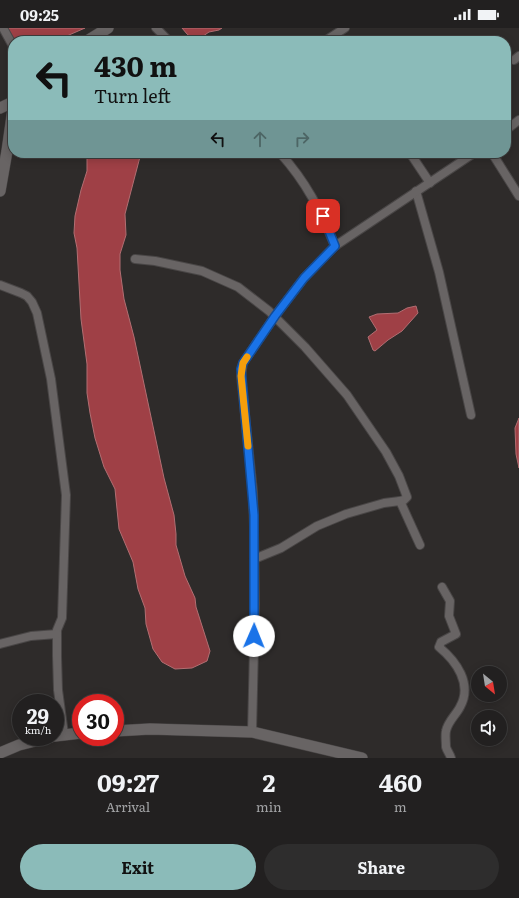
<!DOCTYPE html>
<html lang="en">
<head>
<meta charset="utf-8">
<style>
  body { margin:0; font-family:Literata,serif; background:#2e2d2d; color:#f1f3f6; height:100vh; display:flex; flex-direction:column; font-size:15px; white-space:nowrap }
  * { box-sizing:border-box; margin:0 }
  p { font-size:13px; color:#a2a3a5 }
  .icon { flex:none; width:22px; height:22px; fill:none; stroke:currentColor; stroke-width:2; stroke-linecap:round; stroke-linejoin:round }
  .map { position:relative; height:730px; overflow:hidden }
  .drawer { display:flex; flex-direction:column; background:#222020; flex:1 }
  .drawer>* { flex:none }
  .hud { position:absolute; left:8px; top:8px; width:503px; height:122px; border-radius:16px; box-shadow:0 2px 10px #0003,0 0 0 1px #3f3e3e; background:#8bbbb9; color:#111; overflow:hidden }
  .needle { width:26px; rotate:150deg }
  .fabs { position:absolute; left:471px; top:638px; display:grid; gap:8px }
  .fabs a { display:grid; place-items:center; width:36px; height:36px; border-radius:50%; background:#222020; box-shadow:0 2px 10px #0003,0 0 0 1px #3f3e3e; font-size:20px }
  .speed { position:absolute; left:12px; top:666px; display:flex; gap:8px; font-size:20px; font-weight:700; text-align:center }
  .speed>* { display:grid; place-content:center; width:52px; height:52px; border-radius:50%; background:#222020; box-shadow:0 2px 10px #0003,0 0 0 1px #3f3e3e; line-height:1 }
  .speed small { font-size:10px; font-weight:400 }
  .speed .limit { border:6px solid #d22; background:#fff; color:#111 }
  .pin { position:absolute; display:grid; place-items:center; width:34px; height:34px; color:#fff; margin:-17px; border-radius:8px; box-shadow:0 2px 6px #0006 }
  .me { position:absolute; width:44px; margin:-22px; rotate:1deg; stroke-linejoin:round; filter:drop-shadow(0 0 3px #0008) }
  .turn { display:flex; align-items:center; gap:14px; height:84px; padding:0 20px; font-size:18px }
  .turn .icon { width:52px; height:52px; stroke-width:2.5 }
  .turn b { display:block; font-size:28px; line-height:34px }
  .lanes { display:flex; align-items:center; height:38px; padding:0 20px; background:#0003; justify-content:center; gap:20px; direction:ltr }
  .lanes .off { opacity:.35 }
  .eta { display:flex; justify-content:space-evenly; align-items:center; height:68px; text-align:center }
  .eta b { font-size:24px; font-weight:700; line-height:28px }
  .button { display:flex; gap:8px; margin-top:auto; padding:8px 20px }
  .button a { flex:1; height:46px; border-radius:24px; background:#8bbbb9; color:#111; font-size:16px; font-weight:700; line-height:46px; text-align:center }
  .button a+a { background:#2e2d2d; color:#f1f3f6 }
  .status { display:flex; justify-content:space-between; align-items:center; height:28px; padding:0 20px; background:#222020; direction:ltr }
  .status svg { height:11px; fill:currentColor }
  .map>svg:first-child { display:block }
  .water { fill:#9f4046; stroke:#b16e72 }
  .lines { fill:none; stroke-linecap:round; stroke-linejoin:round }
  .street-casing { stroke:#494646; stroke-width:10 }
  .secondary-casing { stroke:#494646; stroke-width:12 }
  .street { stroke:#686464; stroke-width:8 }
  .secondary { stroke:#686464; stroke-width:11 }
  .route-casing { stroke:#114b97; stroke-width:10 }
  .route { stroke:#1a73e8; stroke-width:7 }
  .slow { stroke:#f59e0b; stroke-width:7 }
</style>
</head>
<body>
<div class="status"><b>09:25</b><svg viewBox="0 0 49 12"><path d="M0 12V9h3v3zM5 12V6h3v6zM10 12V3h3v9zM15 12V0h3v12zM26 1h20v11H26zM47 4h2v5h-2z"/></svg></div>
<div class="map">
<svg width="519" height="730" viewBox="0 0 519 730">
  <rect width="100%" height="100%" fill="#2e2b2a"/>
  <g class="water">
    <polygon points="2,0 85,0 69,7 59,13 13,13"/>
    <polygon points="182,0 222,0 219,2 209,4 196,13 187,6"/>
    <polygon points="87,125 141,125 125,186 126,207 120,226 120,242 124,271 134,309 164,450 174,487 176,506 176,517 185,548 195,570 196,579 210,623 207,633 192,640 175,641 162,634 153,621 146,596 145,580 138,561 133,534 119,501 115,461 104,439 95,410 90,385 87,365 87,336 81,291 77,220 74,205 75,188 81,162 87,143"/>
    <polygon points="416,278 418,285 402,303 388,312 375,323 373,322 368,309 377,302 369,289 377,286 398,285 407,280"/>
    <polygon points="519,390 519,440 516,426 515,400"/>
  </g>
  <g class="lines">
    <g class="street-casing">
      <g id="street">
        <polyline points="3,0 13,18"/>
        <polyline points="156,0 169,13"/>
        <polyline points="325,13 345,0"/>
        <polyline points="514,32 519,28"/>
        <polyline points="506,102 519,92"/>
        <path d="M 280,125 C 307,155 320,182 335,218"/>
        <polyline points="410,125 430,155"/>
        <polyline points="492,125 519,168"/>
        <polyline points="416,163 439,244 471,387"/>
        <polyline points="135,231 155,233 202,243 238,259 269,283 305,319 347,367 386,424 399,448 407,469 404,472 400,473 420,517"/>
        <polyline points="0,257 21,265 27,268 32,274 37,285 51,351 66,467 62,590 57,602 57,628 58,662 64,706"/>
        <polyline points="254,531 281,520 317,498 346,486 384,475 400,473"/>
        <path d="M 442,559 L 450,573 L 449,588 L 456,606 L 441,614 L 439,619 C 456,633 473,656 460,679 C 456,687 448,693 446,703 C 445,707 446,714 446,719 C 447,723 450,726 451,730"/>
        <polyline points="0,616 31,608 57,606"/>
        <polyline points="252,704 255,576 254,499 253,464 241,348 243,335 275,288 304,250 335,218 474,125"/>
      </g>
    </g>
    <g class="secondary-casing">
      <g id="secondary">
        <polyline points="87,13 108,0"/>
        <polyline points="0,80 13,74"/>
        <polyline points="0,163 7,123 13,81"/>
        <polyline points="115,703 150,701 252,704 362,730"/>
        <polyline points="55,708 81,705"/>
        <polyline points="0,725 19,717 51,709"/>
      </g>
    </g>
    <use href="#street" class="street"/>
    <use href="#secondary" class="secondary"/>
  </g>
  <g class="lines">
    <g class="route-casing">
      <polyline id="route" points="254,608 254,487 241,341 243,335 275,288 304,250 335,218 323,188"/>
    </g>
    <use href="#route" class="route"/>
    <polyline class="slow" points="247,329 243,335 241,348 248,418"/>
  </g>
</svg>
<div class="fabs">
<a><svg class="needle" viewBox="-14 -14 28 28"><path d="M0-13l5 13h-10z" fill="#e53935"/><path d="M0 13l5-13h-10z" fill="#a2a3a5"/></svg></a>
<a><svg class="icon" aria-label="sound" viewBox="0 0 24 24"><path d="M4 9h4l5-4v14l-5-4H4zM17 9q2 3 0 6"/></svg></a>
</div>
<div class="speed"><div>29<small>km/h</small></div><div class="limit">30</div></div>
<div class="pin" style="left:323px;top:188px;background:#d93025"><svg class="icon" aria-label="arrive" viewBox="0 0 24 24"><path d="M6 21V4h12l-3 4 3 4H6"/></svg></div>
<svg class="me" style="left:254px;top:608px" viewBox="-20 -20 40 40"><circle r="19" fill="#fff"/><path d="M0-13L10 11 0 6-10 11z" fill="#1a73e8"/></svg>
<div class="hud">
<div class="turn"><svg class="icon" aria-label="left" viewBox="0 0 24 24"><path d="M17 20v-9H6M10 6l-5 5 5 5"/></svg><div><b>430 m</b>Turn left</div></div>
<div class="lanes"><svg class="icon" aria-label="left" viewBox="0 0 24 24"><path d="M17 20v-9H6M10 6l-5 5 5 5"/></svg><svg class="icon off" aria-label="ahead" viewBox="0 0 24 24"><path d="M12 20V5M6 11l6-6 6 6"/></svg><svg class="icon off" aria-label="right" viewBox="0 0 24 24"><path d="M7 20v-9h11M14 6l5 5-5 5"/></svg></div>
</div>
</div>
<section class="drawer">
<div class="eta">
<div><b>09:27</b><p>Arrival</p></div>
<div><b>2</b><p>min</p></div>
<div><b>460</b><p>m</p></div>
</div>
<div class="button"><a>Exit</a><a>Share</a></div>
</section>
</body>
</html>
